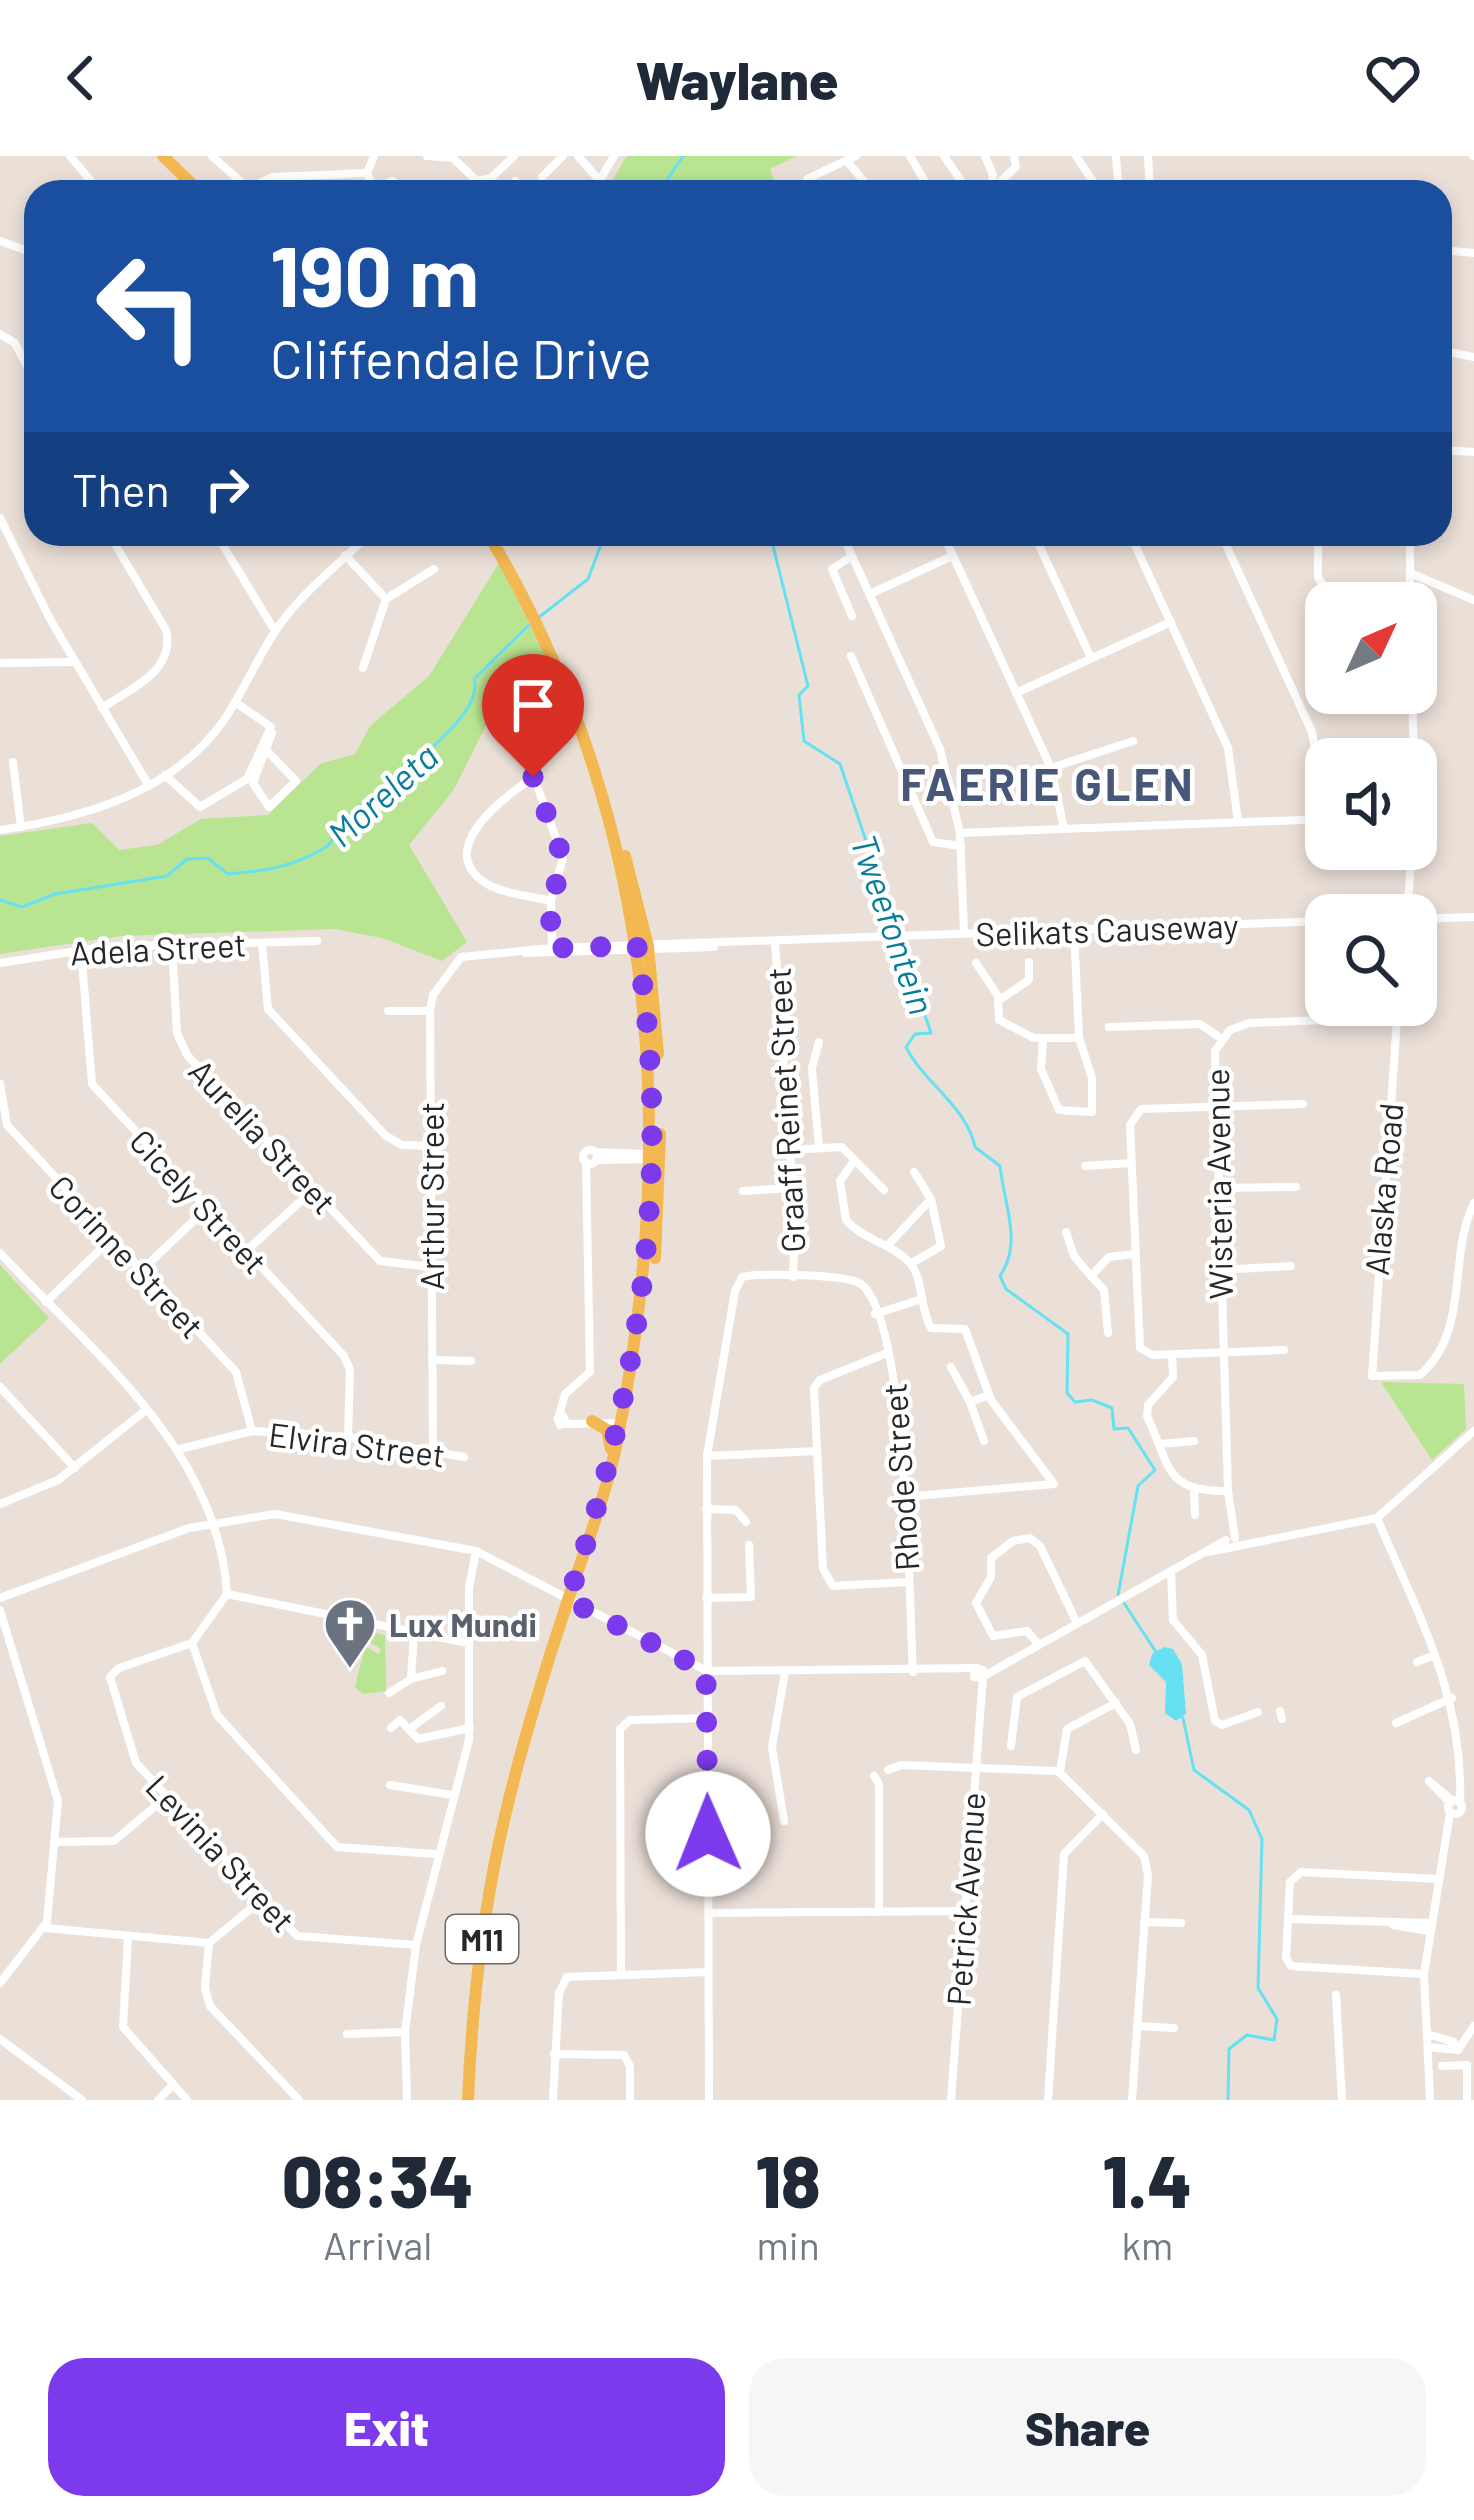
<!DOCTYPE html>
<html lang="en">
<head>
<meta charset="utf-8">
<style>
  body { margin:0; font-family:Barlow,sans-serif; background:#f6f6f7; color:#1f2937; height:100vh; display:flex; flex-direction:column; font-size:45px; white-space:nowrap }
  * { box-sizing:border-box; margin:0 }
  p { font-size:39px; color:#747a83 }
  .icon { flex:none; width:66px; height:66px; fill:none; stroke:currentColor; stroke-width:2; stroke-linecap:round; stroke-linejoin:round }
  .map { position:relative; height:1944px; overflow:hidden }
  .sheet { display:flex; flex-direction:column; background:#fff; flex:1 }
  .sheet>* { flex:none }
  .top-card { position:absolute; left:24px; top:24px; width:1428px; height:366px; border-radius:36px; box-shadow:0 6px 18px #0003; background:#1a4fa0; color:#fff; overflow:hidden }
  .needle { width:78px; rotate:46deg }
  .fabs { position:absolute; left:1305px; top:426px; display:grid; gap:24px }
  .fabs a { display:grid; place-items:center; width:132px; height:132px; border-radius:24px; background:#fff; box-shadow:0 6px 18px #0003; font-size:60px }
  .pin { position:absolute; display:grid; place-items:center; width:102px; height:102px; color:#fff; margin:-123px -51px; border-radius:50% 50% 50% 0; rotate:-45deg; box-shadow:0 0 12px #0007 }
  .pin .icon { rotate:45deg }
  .me { position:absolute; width:132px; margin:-66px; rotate:359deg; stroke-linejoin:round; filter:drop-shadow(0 0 9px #0008) }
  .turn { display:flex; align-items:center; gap:42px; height:252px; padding:0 48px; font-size:54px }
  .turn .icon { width:156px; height:156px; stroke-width:2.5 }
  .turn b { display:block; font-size:84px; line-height:102px }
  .then { display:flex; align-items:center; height:114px; padding:0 48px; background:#0003; gap:24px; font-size:45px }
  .eta { display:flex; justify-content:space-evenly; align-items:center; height:204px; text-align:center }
  .eta b { font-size:72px; font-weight:800; line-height:84px }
  .cta { display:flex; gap:24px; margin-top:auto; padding:24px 48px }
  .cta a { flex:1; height:138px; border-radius:36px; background:#7c3aed; color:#fff; font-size:48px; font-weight:800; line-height:138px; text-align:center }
  .cta a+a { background:#f6f6f7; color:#1f2937 }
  header { display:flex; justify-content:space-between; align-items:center; height:156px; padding:0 48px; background:#fff; font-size:54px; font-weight:800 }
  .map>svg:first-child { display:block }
  .green { fill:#b9e492 }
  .water { fill:#66e1f2 }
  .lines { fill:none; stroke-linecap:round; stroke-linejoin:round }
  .stream { stroke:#66e1f2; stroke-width:3 }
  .minor { stroke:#fff; stroke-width:8 }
  .major { stroke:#f4b853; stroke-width:12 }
  .route { stroke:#7c3aed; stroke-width:21; stroke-dasharray:0 37.8 }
  .labels { text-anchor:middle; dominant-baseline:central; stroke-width:9; stroke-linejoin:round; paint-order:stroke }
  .shield { fill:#fff; stroke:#686868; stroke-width:3 }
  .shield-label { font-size:30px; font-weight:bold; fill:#272727 }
  .street-label { font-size:33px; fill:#272727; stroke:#fff }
  .worship-label { font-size:33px; font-weight:bold; fill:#5b616d; stroke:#fff; text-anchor:start }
  .water-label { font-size:36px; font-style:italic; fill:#097d9a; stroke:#fff }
  .district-label { font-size:45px; font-weight:bold; letter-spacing:3px; fill:#475779; stroke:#fff }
</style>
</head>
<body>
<header><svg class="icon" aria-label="back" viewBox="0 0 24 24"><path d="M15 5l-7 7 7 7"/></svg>Waylane<svg class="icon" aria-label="heart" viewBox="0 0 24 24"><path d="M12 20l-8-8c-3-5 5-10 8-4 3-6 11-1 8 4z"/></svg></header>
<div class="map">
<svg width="1474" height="1944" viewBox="0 0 1474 1944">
  <rect width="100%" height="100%" fill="#ebe0d8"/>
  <g class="green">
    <polygon points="627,0 797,0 770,13 778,36 605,36"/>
    <polygon points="499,407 545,500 507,528 453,635 409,689 467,786 442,805 382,782 334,773 121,780 0,798 0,680 92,667 119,694 157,689 201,663 268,659 320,608 355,598 370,570 429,520"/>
    <polygon points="0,1109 49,1162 0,1208"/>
    <polygon points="1381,1226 1464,1228 1466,1273 1432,1304"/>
    <polygon points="333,1469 385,1479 386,1535 363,1538 355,1531 365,1490 378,1498 381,1493 365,1484 333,1478"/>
  </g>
  <polygon class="water" points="1164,1491 1173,1493 1182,1508 1186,1558 1176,1565 1165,1557 1166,1526 1149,1509 1152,1498"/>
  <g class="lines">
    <g class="stream">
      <polyline points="659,36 683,0"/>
      <path d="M 770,378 L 808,530 L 799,539 L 804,585 L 840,608 L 931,877 L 915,878 L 906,891 C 924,927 967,951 975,991 L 1000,1010 C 1004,1049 1023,1087 1000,1120 L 1006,1133 L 1068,1178 L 1067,1237 L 1075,1246 L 1092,1244 L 1112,1252 L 1114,1273 L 1128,1272 L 1155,1314 L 1138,1330 L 1118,1439"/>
      <polyline points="538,462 588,423 605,378"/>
      <path d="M 0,744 L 22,751 L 55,738 L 167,720 L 187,703 L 208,702 L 228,718 C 265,715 294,711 326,691 C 335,685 333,676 340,668 C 367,638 487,566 474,523 L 530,468"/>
      <polyline points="1124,1447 1158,1499"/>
      <polyline points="1183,1562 1194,1614 1249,1654 1262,1683 1258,1832 1277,1863 1274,1884 1247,1879 1229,1893 1228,1944"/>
    </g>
    <g class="minor">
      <polyline points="70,0 100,36"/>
      <polyline points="212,0 251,35"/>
      <polyline points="374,0 367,17 375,35"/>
      <polyline points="427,0 453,2 477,25 491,22 514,0"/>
      <polyline points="578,0 600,25"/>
      <polyline points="910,0 931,36"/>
      <polyline points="944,0 969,36"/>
      <polyline points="985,0 993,19 990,35"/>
      <polyline points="1076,0 1100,36"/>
      <polyline points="1116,0 1119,36"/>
      <polyline points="1148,0 1150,36"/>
      <polyline points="1473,0 1474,0"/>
      <polyline points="847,5 873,36"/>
      <polyline points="542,21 563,0"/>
      <polyline points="515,25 528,36"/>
      <polyline points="248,33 272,21 367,17"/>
      <polyline points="375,33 392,25 410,36"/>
      <polyline points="990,35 1016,11 1014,0"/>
      <polyline points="593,36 614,0"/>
      <polyline points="805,36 807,23 856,0"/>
      <polyline points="0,85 36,98"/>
      <polyline points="1440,94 1474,97"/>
      <polyline points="0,178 15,187 36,228"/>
      <polyline points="1440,194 1474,201"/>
      <polyline points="1440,294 1474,296"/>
      <polyline points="0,362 50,463 149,630"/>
      <polyline points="216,378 275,475"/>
      <polyline points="842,378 940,593 960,677 964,778"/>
      <polyline points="943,378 1051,612 1064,673"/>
      <polyline points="1034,378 1091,502"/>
      <polyline points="1130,378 1228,592 1238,665"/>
      <polyline points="1221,378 1312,576 1326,663"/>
      <polyline points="1318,378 1318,421 1334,447"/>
      <polyline points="1410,378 1410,447"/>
      <polyline points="345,399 386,443"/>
      <polyline points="1410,417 1474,444"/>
      <polyline points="870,438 952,400"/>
      <polyline points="852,460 832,413 852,400"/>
      <polyline points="851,500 933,686 961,690"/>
      <polyline points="0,507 73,506"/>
      <polyline points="363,512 386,443 434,413"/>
      <polyline points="1016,537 1171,466"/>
      <polyline points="1412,537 1414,603"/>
      <path d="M 102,552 C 130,533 176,515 166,474 L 109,378"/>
      <polyline points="524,593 563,702 551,745 552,792"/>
      <polyline points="267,595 296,625 269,651 253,627 272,577"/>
      <polyline points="13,606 21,671"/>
      <polyline points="1051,612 1133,585"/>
      <polyline points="165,619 200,651 247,623 271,571 235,546"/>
      <path d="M 534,621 C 504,641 432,694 487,728 C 505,738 531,740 551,745"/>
      <path d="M 0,674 C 83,662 173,637 224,564 C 243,536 256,505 274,477 C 300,437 337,411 369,378"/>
      <polyline points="960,677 1326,663"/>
      <polyline points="1407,759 1412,693"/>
      <polyline points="1416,763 1474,761"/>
      <polyline points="775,786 795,1065 793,1121"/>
      <polyline points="262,787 268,853 386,980 402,989 431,990"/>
      <polyline points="172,789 177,877 187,899 380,1105 432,1111"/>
      <polyline points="81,793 92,928 344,1200 350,1214 348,1281"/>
      <polyline points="526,797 714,791"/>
      <polyline points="1029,806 1029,824 998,845 999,864 1034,882 1079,882"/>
      <polyline points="0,807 102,791 317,785"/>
      <polyline points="976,807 1000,843"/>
      <path d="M 1398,849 L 1372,1220 L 1420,1219 C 1471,1174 1447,1102 1474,1047"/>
      <polyline points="388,855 430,855"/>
      <polyline points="1109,871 1200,868 1222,883"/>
      <polyline points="1043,883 1041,913 1059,954 1092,956 1092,922 1079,882 1074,773"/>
      <polyline points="819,886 812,912 819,992"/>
      <polyline points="0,928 7,969 236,1216 252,1275"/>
      <polyline points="789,994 842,991 884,1034"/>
      <circle cx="590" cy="1001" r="7"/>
      <polyline points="595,996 647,998"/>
      <polyline points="596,1004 649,1003"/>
      <path d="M 854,1005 L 840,1025 L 846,1064 C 864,1085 892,1087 910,1107 C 923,1121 920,1154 931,1172 L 965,1173 L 991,1244 L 1054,1328 L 903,1341"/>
      <polyline points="1085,1010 1131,1007"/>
      <polyline points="1217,1032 1296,1031"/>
      <polyline points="743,1035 793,1032"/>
      <polyline points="1066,1076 1074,1100 1091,1120"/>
      <polyline points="890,1087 931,1043"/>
      <polyline points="246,1095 313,1034"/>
      <path d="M 0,1097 C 91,1195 219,1294 227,1438"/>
      <polyline points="912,1107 941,1090 931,1043 914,1016"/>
      <polyline points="142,1114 206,1053"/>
      <polyline points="1220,1114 1291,1110"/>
      <polyline points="46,1146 111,1083"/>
      <polyline points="875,1158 919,1144"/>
      <polyline points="1108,1177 1104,1134 1091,1120 1109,1101 1134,1098"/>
      <polyline points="1284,1194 1153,1199 1140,1192 1130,969 1141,953 1303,948"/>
      <polyline points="887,1197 820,1224 814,1232 823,1413 833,1430 908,1426"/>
      <path d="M 1172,1198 L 1173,1221 L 1148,1249 L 1147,1260 C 1171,1311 1164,1336 1228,1335"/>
      <polyline points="432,1204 471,1205"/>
      <polyline points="951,1211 970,1246"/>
      <polyline points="0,1231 75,1312"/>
      <polygon points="563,1260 566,1266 560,1269 558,1263"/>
      <polyline points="558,1263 565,1238 590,1216 586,1006"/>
      <polyline points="565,1268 624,1267"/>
      <polyline points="984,1285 970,1246 989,1239"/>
      <polyline points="1160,1288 1194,1285"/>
      <polyline points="180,1293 252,1275 348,1281 464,1301"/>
      <polyline points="433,1296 430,855 433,839 461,801 552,792 1326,765"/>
      <polyline points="707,1300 817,1295"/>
      <polyline points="1194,1336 1195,1359"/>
      <polyline points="0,1348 58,1324 146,1254"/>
      <polyline points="706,1353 736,1354 746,1366"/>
      <path d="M 1377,1362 C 1418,1459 1464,1539 1460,1647"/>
      <polyline points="1235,1382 1228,1335 1215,895 1230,874 1249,867 1397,861"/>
      <polyline points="1208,1396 1377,1362 1474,1275"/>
      <polyline points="1171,1417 1173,1464 1202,1499 1215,1565 1222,1569 1258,1556"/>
      <polyline points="227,1438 468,1487"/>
      <polyline points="0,1442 189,1372 275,1358 476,1395 707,1515 977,1512"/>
      <polyline points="706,1442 751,1441 749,1389"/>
      <polyline points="0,1454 58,1645 47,1766 0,1827"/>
      <polyline points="192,1487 119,1512 110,1521 136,1607 297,1780 416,1789"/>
      <polyline points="192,1487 217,1559 337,1691 435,1698"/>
      <polyline points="192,1487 227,1438"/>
      <polyline points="1038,1488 1027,1475 993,1480 976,1447 991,1421 991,1402 1013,1385 1030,1382 1040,1390 1077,1467"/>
      <polyline points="1417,1506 1435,1499"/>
      <polygon points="975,1513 983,1514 982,1522 974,1521"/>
      <polyline points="984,1520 1226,1384"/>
      <polyline points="411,1523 442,1515"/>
      <polyline points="389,1537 411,1523 414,1477"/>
      <polyline points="1280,1555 1282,1563"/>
      <polyline points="1396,1567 1452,1542"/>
      <polyline points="412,1571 441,1550"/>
      <polyline points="391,1572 400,1564 418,1583 470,1572"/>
      <polyline points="1011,1590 1017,1541 1085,1505 1130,1568 1136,1594"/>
      <polyline points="888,1614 901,1609 1058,1615 1144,1700 1148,1719 1132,1944"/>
      <polyline points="1060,1616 1067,1573 1116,1547"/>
      <polyline points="874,1620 879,1628 879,1756"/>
      <polyline points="1429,1625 1453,1645"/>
      <polyline points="1430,1626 1450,1647"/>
      <polyline points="390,1629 452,1639"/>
      <circle cx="1455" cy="1651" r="7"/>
      <polyline points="784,1665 772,1591 785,1516"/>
      <polyline points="56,1686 114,1685 165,1642"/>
      <polyline points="709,1757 963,1755"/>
      <polyline points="1289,1763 1430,1767"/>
      <polyline points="1144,1766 1181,1767"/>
      <polyline points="1393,1769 1429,1775"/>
      <polyline points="45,1772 209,1787 260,1745"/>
      <polyline points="128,1781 123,1871 187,1944"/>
      <polyline points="209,1787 205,1832 210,1850 299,1944"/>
      <polyline points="621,1817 620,1573 630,1564 706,1562"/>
      <polyline points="1424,1818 1291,1810 1286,1802 1290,1726 1301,1716 1439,1723"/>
      <polyline points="1336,1839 1342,1944"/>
      <polyline points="1137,1870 1174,1872"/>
      <polyline points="347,1878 405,1876"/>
      <polyline points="1427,1878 1454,1886 1458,1894"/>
      <polyline points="0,1883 82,1944"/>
      <polyline points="1428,1891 1458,1894"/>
      <polyline points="1458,1894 1474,1870"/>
      <polyline points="554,1898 624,1899 630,1910 630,1944"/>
      <polyline points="1442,1910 1467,1909 1467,1944"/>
      <polyline points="158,1944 173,1929"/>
      <polyline points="407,1944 405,1876 416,1789 469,1584 469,1432 476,1395"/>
      <polyline points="553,1944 559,1837 567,1821 708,1816"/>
      <path d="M 709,1944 L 707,1300 L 735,1135 L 742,1121 C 761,1117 847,1118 861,1128 C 908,1164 909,1449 913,1516"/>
      <polyline points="951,1944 983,1521"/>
      <polyline points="1048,1944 1064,1698 1103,1658"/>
      <polyline points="1430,1944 1424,1818 1450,1657"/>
    </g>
    <g class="major">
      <polyline points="163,0 200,36"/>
      <polyline points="625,700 648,790 658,898"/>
      <polyline points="655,1102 660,978"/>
      <polyline points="592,1265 607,1274 611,1293"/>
      <path d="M 468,1944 C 472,1847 483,1751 506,1656 C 523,1583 546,1510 570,1438 C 586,1390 605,1341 616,1291 C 681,975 656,660 488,378"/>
    </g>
  </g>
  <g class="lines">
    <path class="route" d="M 533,621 L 563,702 L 550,752 L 552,792 L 637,790 C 674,1012 639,1233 568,1444 L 706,1515 L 708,1678"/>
  </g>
  <defs>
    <g id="church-pin" transform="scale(2.7)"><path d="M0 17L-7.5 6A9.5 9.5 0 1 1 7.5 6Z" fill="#6b7280" stroke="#fff"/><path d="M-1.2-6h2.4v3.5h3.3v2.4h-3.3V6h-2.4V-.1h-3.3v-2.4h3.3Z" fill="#fff"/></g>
  </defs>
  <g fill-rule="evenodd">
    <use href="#church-pin" x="350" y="1468"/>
  </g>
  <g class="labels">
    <rect class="shield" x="446" y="1759" width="72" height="48" rx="9"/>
    <g class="shield-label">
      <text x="482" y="1783">M11</text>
    </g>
    <g class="street-label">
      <text transform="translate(1107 773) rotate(-2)">Selikats Causeway</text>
      <text transform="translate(158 792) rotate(-3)">Adela Street</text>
      <text transform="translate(785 954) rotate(-93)">Graaff Reinet Street</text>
      <text transform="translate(263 980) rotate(47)">Aurelia Street</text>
      <text transform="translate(1218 1028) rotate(-91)">Wisteria Avenue</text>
      <text transform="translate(1383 1033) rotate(-85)">Alaska Road</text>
      <text transform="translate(431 1040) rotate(-90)">Arthur Street</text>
      <text transform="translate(199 1045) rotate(47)">Cicely Street</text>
      <text transform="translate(127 1100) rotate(47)">Corinne Street</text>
      <text transform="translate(357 1288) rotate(7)">Elvira Street</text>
      <text transform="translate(900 1321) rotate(-94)">Rhode Street</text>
      <text transform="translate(221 1697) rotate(47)">Levinia Street</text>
      <text transform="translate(965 1743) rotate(-86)">Petrick Avenue</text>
    </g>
    <g class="worship-label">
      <text x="389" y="1468">Lux Mundi</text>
    </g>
    <g class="water-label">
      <text transform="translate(382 638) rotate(-42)">Moreleta</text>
      <text transform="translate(894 768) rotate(71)">Tweefontein</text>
    </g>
    <g class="district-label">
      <text x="1048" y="627">FAERIE GLEN</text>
    </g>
  </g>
</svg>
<div class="fabs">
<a><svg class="needle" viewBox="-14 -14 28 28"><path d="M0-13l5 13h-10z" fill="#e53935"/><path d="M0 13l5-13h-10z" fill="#747a83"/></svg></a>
<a><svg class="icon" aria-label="sound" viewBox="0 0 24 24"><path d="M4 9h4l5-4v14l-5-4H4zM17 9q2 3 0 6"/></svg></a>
<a><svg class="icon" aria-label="search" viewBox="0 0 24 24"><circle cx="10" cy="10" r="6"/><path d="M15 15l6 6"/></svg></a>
</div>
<div class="pin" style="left:533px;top:621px;background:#d93025"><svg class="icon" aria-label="arrive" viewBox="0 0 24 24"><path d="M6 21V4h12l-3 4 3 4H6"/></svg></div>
<svg class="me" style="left:708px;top:1678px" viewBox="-20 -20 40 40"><circle r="19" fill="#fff"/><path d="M0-13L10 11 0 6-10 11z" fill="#7c3aed"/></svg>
<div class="top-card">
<div class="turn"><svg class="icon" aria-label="left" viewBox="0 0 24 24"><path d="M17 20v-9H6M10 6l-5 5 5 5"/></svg><div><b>190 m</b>Cliffendale Drive</div></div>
<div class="then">Then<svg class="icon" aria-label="right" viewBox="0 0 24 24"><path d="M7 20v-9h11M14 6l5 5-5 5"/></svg></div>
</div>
</div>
<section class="sheet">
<div class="eta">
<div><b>08:34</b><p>Arrival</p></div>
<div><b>18</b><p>min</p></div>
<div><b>1.4</b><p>km</p></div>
</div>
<div class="cta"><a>Exit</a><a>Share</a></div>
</section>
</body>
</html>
